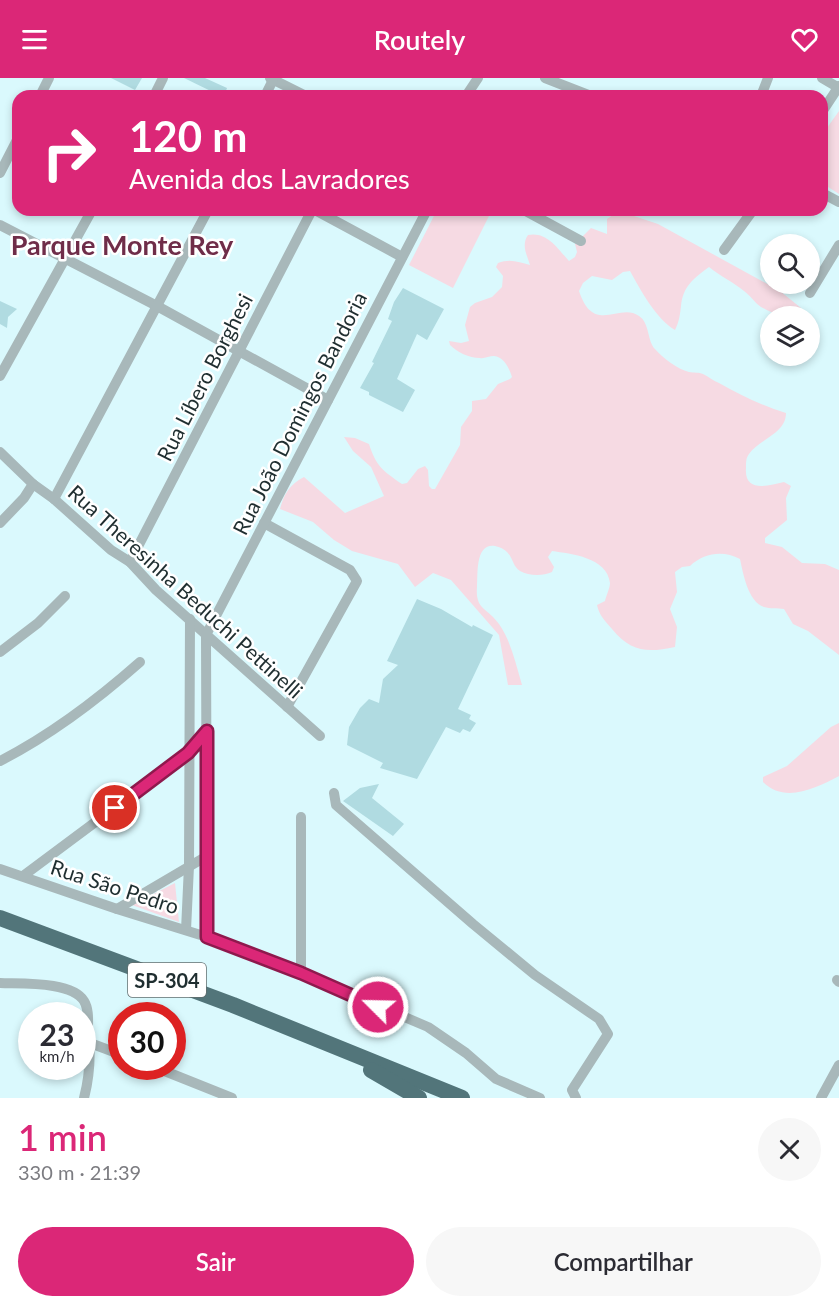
<!DOCTYPE html>
<html lang="pt">
<head>
<meta charset="utf-8">
<style>
  body { margin:0; font-family:Lato,sans-serif; background:#f7f7f7; color:#2b2b33; height:100vh; display:flex; flex-direction:column; font-size:22px; white-space:nowrap }
  * { box-sizing:border-box; margin:0 }
  p { font-size:20px; color:#7c7c81 }
  .icon { flex:none; width:33px; height:33px; fill:none; stroke:currentColor; stroke-width:2; stroke-linecap:round; stroke-linejoin:round }
  .map { position:relative; height:1020px; overflow:hidden }
  .drawer { display:flex; flex-direction:column; background:#fff; flex:1 }
  .drawer>* { flex:none }
  .hud { position:absolute; left:12px; top:12px; width:816px; height:126px; border-radius:18px; box-shadow:0 3px 9px #0003; background:#db2777; color:#fff; overflow:hidden }
  .controls { position:absolute; left:760px; top:156px; display:grid; gap:12px }
  .controls a { display:grid; place-items:center; width:60px; height:60px; border-radius:50%; background:#fff; box-shadow:0 3px 9px #0003; font-size:30px }
  .speed { position:absolute; left:18px; top:924px; display:flex; gap:12px; font-size:30px; font-weight:700; text-align:center }
  .speed>* { display:grid; place-content:center; width:78px; height:78px; border-radius:50%; background:#fff; box-shadow:0 3px 9px #0003; line-height:1 }
  .speed small { font-size:15px; font-weight:400 }
  .speed .limit { border:9px solid #d22; background:#fff; color:#111 }
  .pin { position:absolute; display:grid; place-items:center; width:51px; height:51px; color:#fff; margin:-26px; border:3px solid #fff; border-radius:50%; box-shadow:0 2px 6px #0007 }
  .me { position:absolute; width:66px; margin:-33px; rotate:293deg; stroke-linejoin:round; filter:drop-shadow(0 0 4px #0008) }
  .turn { display:flex; align-items:center; gap:21px; height:126px; padding:0 18px; font-size:27px }
  .turn .icon { width:78px; height:78px; stroke-width:2.5 }
  .turn b { display:block; font-size:42px; line-height:51px }
  .round { display:grid; place-items:center; flex:none; width:63px; height:63px; border-radius:32px; background:#f7f7f7 }
  .overview { display:flex; align-items:center; justify-content:space-between; height:102px; padding:0 18px }
  h1 { font-size:36px; font-weight:600; line-height:45px; color:#db2777 }
  .button { display:flex; gap:12px; margin-top:auto; padding:12px 18px }
  .button a { flex:1; height:69px; border-radius:36px; background:#db2777; color:#fff; font-size:24px; font-weight:600; line-height:69px; text-align:center }
  .button a+a { background:#f7f7f7; color:#2b2b33 }
  header { display:flex; justify-content:space-between; align-items:center; height:78px; padding:0 18px; background:#db2777; color:#fff; font-size:27px; font-weight:600 }
  .map>svg:first-child { display:block }
  .green { fill:#f6dae3 }
  .building { fill:#b0dbe1 }
  .lines { fill:none; stroke-linecap:round; stroke-linejoin:round }
  .minor { stroke:#a8b8ba; stroke-width:10 }
  .highway { stroke:#52757a; stroke-width:16 }
  .route-casing { stroke:#8e194d; stroke-width:15 }
  .route { stroke:#db2777; stroke-width:10 }
  .labels { text-anchor:middle; dominant-baseline:central; stroke-width:5; stroke-linejoin:round; paint-order:stroke }
  .shield { fill:#fff; stroke:#626d6e; stroke-width:1.5 }
  .shield-label { font-size:20px; font-weight:bold; fill:#1f2e30 }
  .street-label { font-size:21px; fill:#1f2e30; stroke:#fff }
  .district-label { font-size:27px; font-weight:bold; fill:#6f2d49; stroke:#fff }
</style>
</head>
<body>
<header><svg class="icon" aria-label="menu" viewBox="0 0 24 24"><path d="M4 6h16M4 12h16M4 18h16"/></svg>Routely<svg class="icon" aria-label="heart" viewBox="0 0 24 24"><path d="M12 20l-8-8c-3-5 5-10 8-4 3-6 11-1 8 4z"/></svg></header>
<div class="map">
<svg width="839" height="1020" viewBox="0 0 839 1020">
  <rect width="100%" height="100%" fill="#daf9fd"/>
  <g class="green">
    <polygon points="839,33 839,116 822,105 822,57"/>
    <polygon points="437,132 492,132 453,210 409,187"/>
    <path d="M 619,133 L 658,146 L 780,213 L 801,230 L 801,236 C 791,243 771,235 761,229 C 755,225 750,217 744,213 C 733,204 720,198 709,189 C 694,200 683,208 681,228 C 680,237 679,244 675,252 C 656,241 640,211 630,193 L 623,194 L 612,202 L 592,198 L 583,205 L 579,213 C 594,258 619,224 639,238 C 650,245 647,263 655,271 C 663,280 677,291 689,294 C 694,295 699,294 703,296 C 708,298 713,303 719,305 C 740,317 763,328 786,335 C 786,356 759,361 749,376 C 746,380 746,384 746,390 C 744,415 768,408 784,404 L 791,408 L 786,420 L 787,442 L 765,460 L 765,465 L 782,469 L 802,485 L 825,486 L 839,492 L 839,577 L 808,553 L 793,546 L 784,531 C 777,530 770,531 764,529 C 748,524 743,495 740,481 C 723,472 704,475 690,488 L 682,489 L 675,494 L 677,514 L 670,531 L 677,549 L 675,569 C 647,575 631,574 612,551 C 605,543 599,537 597,527 L 605,523 C 606,518 610,510 610,505 C 607,479 571,476 552,473 L 548,479 L 554,489 L 552,494 C 543,498 529,498 520,493 C 513,489 513,480 507,474 C 504,471 500,469 495,468 C 475,465 478,496 477,509 C 475,532 488,530 499,546 C 511,563 516,587 522,607 L 508,607 L 499,557 L 451,502 L 433,495 L 415,509 L 398,486 L 352,473 L 334,462 L 313,444 L 280,431 C 284,416 289,407 304,399 L 345,435 L 384,418 L 371,389 L 353,373 L 344,359 L 355,360 L 369,366 C 376,388 383,393 402,406 L 407,405 L 418,391 L 425,388 L 428,392 L 429,408 L 432,411 L 435,411 L 460,367 L 461,349 L 472,333 L 472,323 L 486,321 L 498,306 L 510,301 L 512,299 C 509,290 504,279 494,278 C 489,278 484,281 480,280 C 469,280 457,274 450,267 L 449,263 L 461,265 L 469,263 L 465,247 L 470,229 L 475,225 L 492,219 L 502,209 L 503,198 L 496,189 L 498,185 C 510,180 519,184 530,187 C 527,177 521,167 528,157 C 547,153 558,171 569,183 L 575,179 L 577,174 L 575,166 L 591,150 L 607,156 L 607,141 Z"/>
    <path d="M 839,645 L 839,698 C 816,710 785,726 763,704 L 763,699 L 787,688 L 831,649 Z"/>
    <polygon points="175,805 179,844 132,827"/>
  </g>
  <g class="building">
    <polygon points="111,0 142,0 135,12"/>
    <polygon points="184,0 205,0 227,10 224,18 221,18"/>
    <polygon points="403,210 444,231 427,262 417,256 397,301 415,312 403,334 369,317 369,314 360,310 374,285 372,284 392,243 388,241 394,224"/>
    <polygon points="0,223 17,231 8,239 7,250 0,246"/>
    <polygon points="417,521 441,531 472,549 473,547 493,557 458,631 471,637 469,641 476,645 470,654 463,651 460,655 446,649 417,701 380,690 383,685 347,667 349,649 360,630 369,621 379,625 383,601 398,587 387,583"/>
    <polygon points="379,706 372,720 404,746 393,758 343,723 360,710"/>
  </g>
  <g class="lines">
    <g class="minor">
      <polyline points="270,0 306,18"/>
      <polyline points="545,0 591,18"/>
      <polyline points="822,0 839,10"/>
      <polyline points="40,18 49,0"/>
      <polyline points="154,18 163,0"/>
      <polyline points="265,18 273,2"/>
      <polyline points="466,18 478,0"/>
      <polyline points="761,18 768,0"/>
      <polyline points="822,34 839,8"/>
      <polyline points="0,95 18,60"/>
      <polyline points="822,115 839,124"/>
      <polyline points="315,132 402,179"/>
      <polyline points="524,132 581,163"/>
      <polyline points="0,147 157,228 328,322"/>
      <polyline points="724,172 753,132"/>
      <polyline points="810,215 839,167"/>
      <polyline points="0,298 92,132"/>
      <polyline points="0,374 33,406 54,421 111,472 130,484 156,512 320,658"/>
      <polyline points="54,421 208,132"/>
      <polyline points="0,445 24,420 33,406"/>
      <polyline points="264,445 350,492 357,503 287,629"/>
      <polyline points="130,484 312,132"/>
      <polyline points="0,574 38,545 65,518"/>
      <path d="M 0,683 C 51,657 97,622 140,584"/>
      <polyline points="334,715 336,727 473,846 535,897 599,941 608,956 572,1012 576,1020"/>
      <polyline points="301,739 301,895"/>
      <polyline points="0,791 117,831 207,859 301,895 428,949 466,975 496,1001 540,1020"/>
      <polyline points="23,798 188,675 207,653"/>
      <polyline points="117,831 207,778"/>
      <polyline points="186,852 189,788 190,541"/>
      <polyline points="207,859 206,557 427,132"/>
      <polyline points="837,902 839,904"/>
      <path d="M 0,905 C 21,906 72,903 84,923 C 89,931 88,942 88,951 C 91,974 90,997 84,1020"/>
      <polyline points="90,965 122,977"/>
      <polyline points="152,988 232,1020"/>
      <polyline points="821,1020 839,987"/>
    </g>
    <g class="highway">
      <polyline points="0,840 233,927 462,1020"/>
      <polyline points="371,992 419,1020"/>
    </g>
  </g>
  <g class="lines">
    <g class="route-casing">
      <polyline id="route" points="115,730 188,675 207,653 207,859 301,895 378,929"/>
    </g>
    <use href="#route" class="route"/>
  </g>
  <g class="labels">
    <rect class="shield" x="128" y="885" width="78" height="34" rx="4.5"/>
    <g class="shield-label">
      <text x="167" y="902">SP-304</text>
    </g>
    <g class="street-label">
      <text transform="translate(204 299) rotate(-63)">Rua Líbero Borghesi</text>
      <text transform="translate(299 335) rotate(-63)">Rua João Domingos Bandoria</text>
      <text transform="translate(186 513) rotate(42)">Rua Theresinha Beduchi Pettinelli</text>
      <text transform="translate(115 808) rotate(18)">Rua São Pedro</text>
    </g>
    <g class="district-label">
      <text x="122" y="166">Parque Monte Rey</text>
    </g>
  </g>
</svg>
<div class="controls">
<a><svg class="icon" aria-label="search" viewBox="0 0 24 24"><circle cx="10" cy="10" r="6"/><path d="M15 15l6 6"/></svg></a>
<a><svg class="icon" aria-label="layers" viewBox="0 0 24 24"><path d="M12 4l9 5-9 5-9-5zM3 14l9 5 9-5"/></svg></a>
</div>
<div class="speed"><div>23<small>km/h</small></div><div class="limit">30</div></div>
<div class="pin" style="left:115px;top:730px;background:#d93025"><svg class="icon" aria-label="arrive" viewBox="0 0 24 24"><path d="M6 21V4h12l-3 4 3 4H6"/></svg></div>
<svg class="me" style="left:378px;top:929px" viewBox="-20 -20 40 40"><circle r="17" fill="#db2777" stroke="#fff" stroke-width="3"/><path d="M0-11L8 9 0 5-8 9z" fill="#fff"/></svg>
<div class="hud">
<div class="turn"><svg class="icon" aria-label="right" viewBox="0 0 24 24"><path d="M7 20v-9h11M14 6l5 5-5 5"/></svg><div><b>120 m</b>Avenida dos Lavradores</div></div>
</div>
</div>
<section class="drawer">
<div class="overview"><div><h1>1 min</h1><p>330 m · 21:39</p></div><a class="round"><svg class="icon" aria-label="close" viewBox="0 0 24 24"><path d="M6 6l12 12M18 6L6 18"/></svg></a></div>
<div class="button"><a>Sair</a><a>Compartilhar</a></div>
</section>
</body>
</html>
